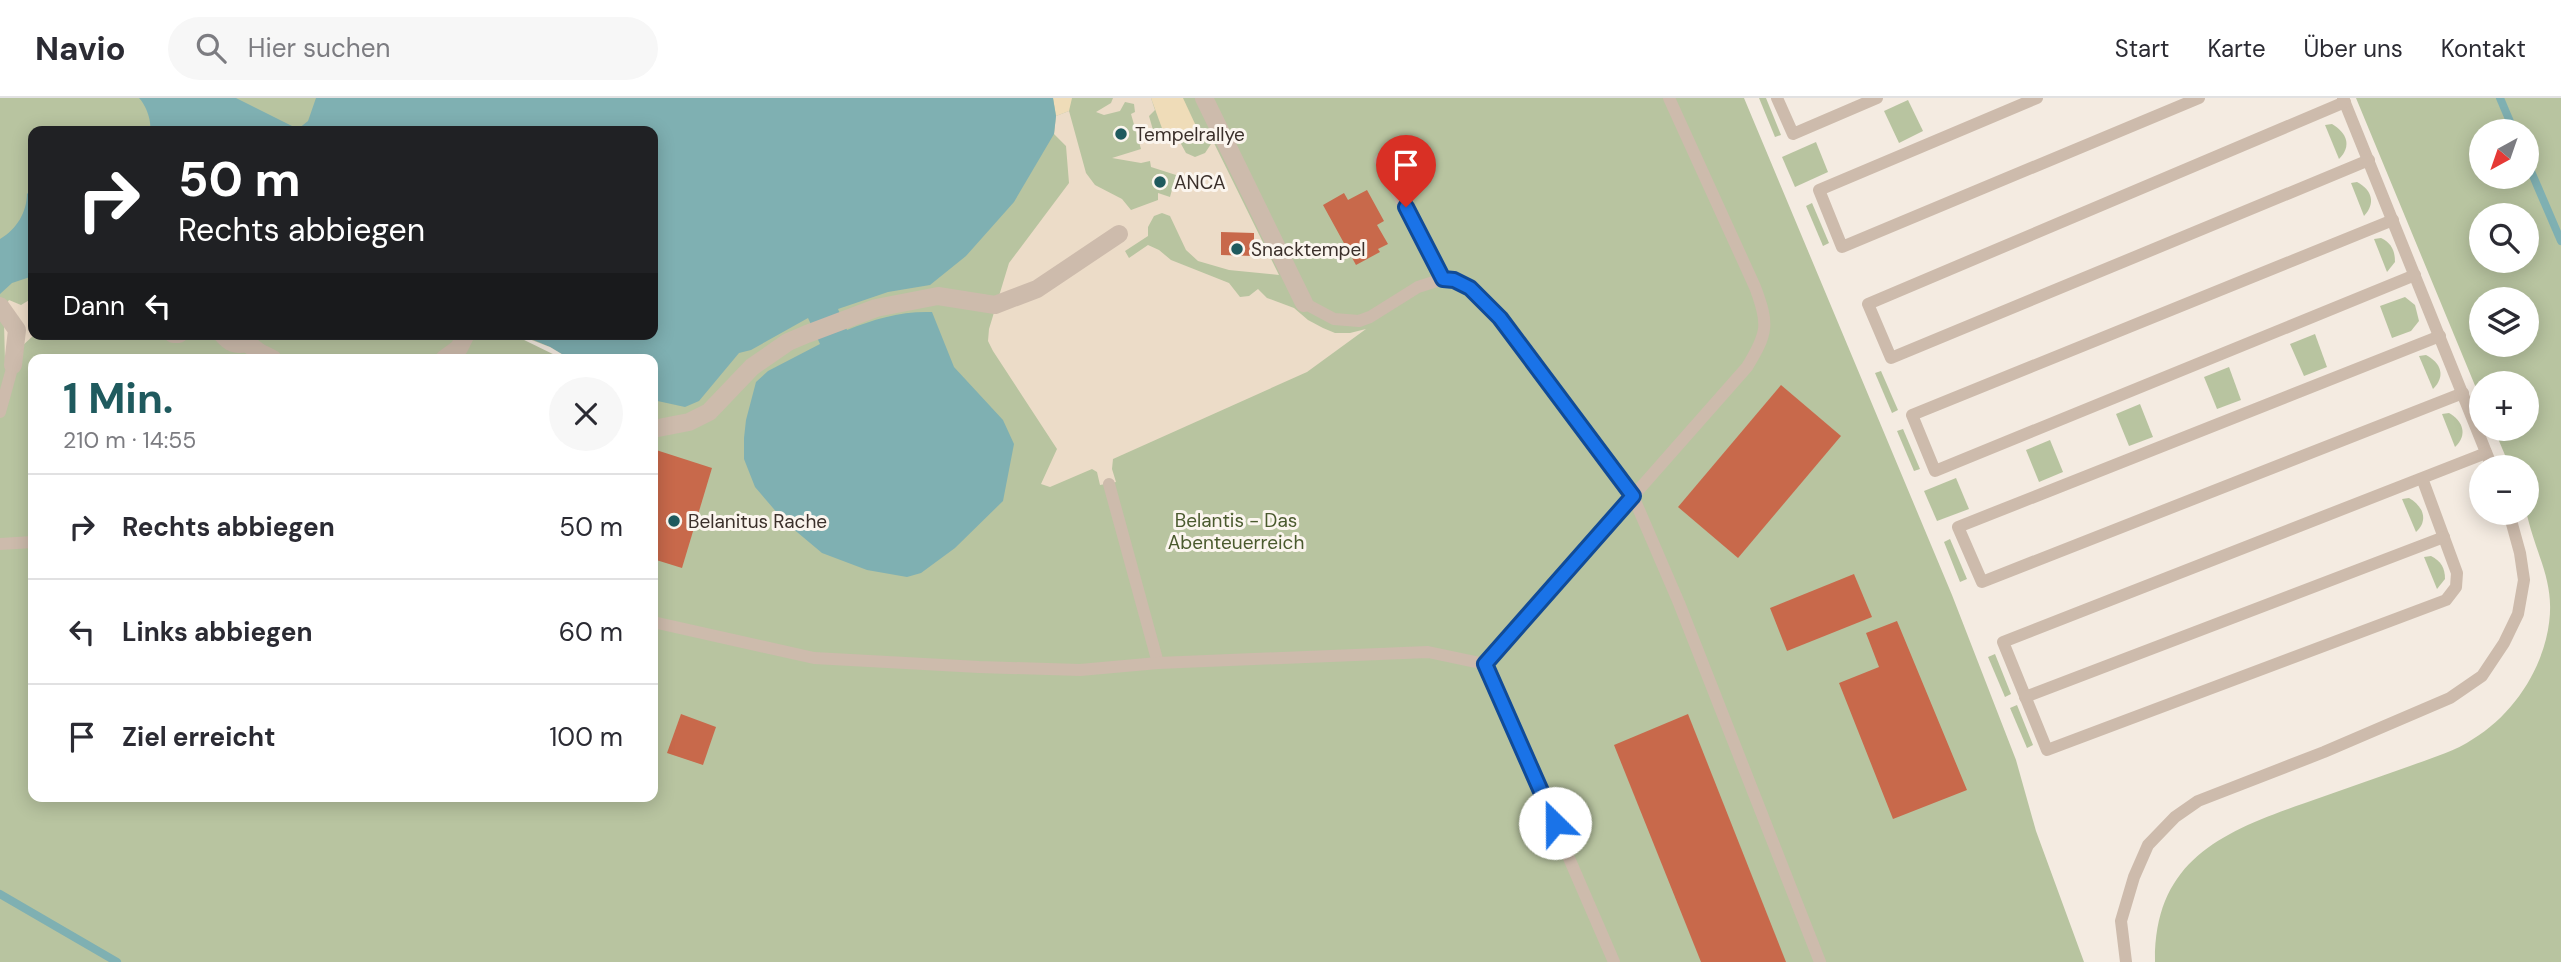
<!DOCTYPE html>
<html lang="de">
<head>
<meta charset="utf-8">
<style>
  body { margin:0; font-family:"DM Sans",sans-serif; background:#f7f7f7; color:#2b2b33; height:100vh; display:flex; flex-direction:column; font-size:26px; white-space:nowrap }
  * { box-sizing:border-box; margin:0 }
  p { font-size:23px; color:#7c7c81 }
  .icon { flex:none; width:38px; height:38px; fill:none; stroke:currentColor; stroke-width:2; stroke-linecap:round; stroke-linejoin:round }
  .map { position:relative; flex:1; overflow:hidden }
  .panel { position:absolute; left:28px; top:256px; width:630px; height:448px; display:flex; flex-direction:column; background:#fff; border-radius:14px; box-shadow:0 4px 18px #0003 }
  .panel>* { flex:none }
  .top-card { position:absolute; left:28px; top:28px; width:630px; height:214px; border-radius:14px; box-shadow:0 4px 18px #0003; background:#202124; color:#fff; overflow:hidden }
  .needle { width:46px; rotate:220deg }
  .buttons { position:absolute; left:2469px; top:21px; display:grid; gap:14px }
  .buttons a { display:grid; place-items:center; width:70px; height:70px; border-radius:50%; background:#fff; box-shadow:0 4px 18px #0003; font-size:35px }
  .pin { position:absolute; display:grid; place-items:center; width:60px; height:60px; color:#fff; margin:-72px -30px; border-radius:50% 50% 50% 0; rotate:-45deg; box-shadow:0 0 7px #0007 }
  .pin .icon { rotate:45deg }
  .me { position:absolute; width:77px; margin:-38px; rotate:337deg; stroke-linejoin:round; filter:drop-shadow(0 0 5px #0008) }
  .turn { display:flex; align-items:center; gap:24px; height:147px; padding:0 35px; font-size:32px }
  .turn .icon { width:91px; height:91px; stroke-width:2.5 }
  .turn b { display:block; font-size:49px; line-height:60px }
  .then { display:flex; align-items:center; height:66px; padding:0 35px; background:#0003; gap:14px; font-size:26px }
  .round { display:grid; place-items:center; flex:none; width:74px; height:74px; border-radius:37px; background:#f7f7f7 }
  .overview { display:flex; align-items:center; justify-content:space-between; height:119px; padding:0 35px }
  h1 { font-size:42px; font-weight:700; line-height:52px; color:#1f5a5e }
  ul { padding:0; list-style:none }
  li { display:flex; align-items:center; gap:21px; height:105px; padding:0 35px; border-top:2px solid #e1e1e2 }
  li div { flex:1 }
  li b { display:block; font-size:26px }
  li em { font-style:normal }
  header { display:flex; align-items:center; gap:42px; box-sizing:border-box; height:98px; padding:0 35px; background:#fff; border-bottom:2px solid #e1e1e2 }
  header strong { font-size:33px }
  nav { display:flex; gap:38px; margin-inline-start:auto; font-size:24px }
  .search { width:490px; height:63px; background:#f7f7f7; display:flex; align-items:center; gap:18px; box-sizing:border-box; padding:0 24px; border-radius:38px; color:#7c7c81; font-size:26px }
  .map>svg:first-child { display:block }
  .green { fill:#b8c4a0; fill-rule:evenodd }
  .sand { fill:#efdcb8 }
  .plaza { fill:#ecdcc8 }
  .water { fill:#7fb0b2 }
  .pier { fill:#f4ebe1 }
  .lines { fill:none; stroke-linecap:round; stroke-linejoin:round }
  .stream { stroke:#7fb0b2; stroke-width:8 }
  .building { fill:#c8694b }
  .lane { stroke:#cdbbac; stroke-width:12 }
  .street { stroke:#cdbbac; stroke-width:18 }
  .route-casing { stroke:#114b97; stroke-width:18 }
  .route { stroke:#1a73e8; stroke-width:12 }
  .poi-dot { fill:#1f5a5e; stroke:#fbf5ee; stroke-width:2.5 }
  .labels { text-anchor:middle; dominant-baseline:central; stroke-width:6; stroke-linejoin:round; paint-order:stroke }
  .poi-label { font-size:19px; fill:#3b302b; stroke:#fbf5ee; text-anchor:start }
  .park-label { font-size:19px; fill:#4a5a2e; stroke:#fbf5ee }
</style>
</head>
<body>
<header>
<strong>Navio</strong>
<div class="search"><svg class="icon" aria-label="search" viewBox="0 0 24 24"><circle cx="10" cy="10" r="6"/><path d="M15 15l6 6"/></svg>Hier suchen</div>
<nav><a>Start</a><a>Karte</a><a>Über uns</a><a>Kontakt</a></nav>
</header>
<div class="map">
<svg width="2561" height="864" viewBox="0 0 2561 864">
  <rect width="100%" height="100%" fill="#f4ebe1"/>
  <g class="green">
    <path d="M 0,0 L 1744,0 L 1952,497 L 2016,662 L 2036,733 L 2084,864 L 0,864 ZM 33,33 L 653,33 L 653,236 L 33,236 ZM 33,261 L 653,261 L 653,698 L 33,698 Z"/>
    <polygon points="1759,0 1766,0 1781,37 1775,39"/>
    <path d="M 2356,0 L 2561,0 L 2561,864 L 2155,864 C 2154,763 2221,734 2305,705 C 2340,693 2375,680 2410,668 C 2431,660 2454,654 2473,641 C 2509,619 2536,581 2546,541 C 2559,488 2538,464 2527,417 C 2524,403 2527,384 2527,369 L 2510,369 L 2494,331 L 2527,331 L 2527,285 L 2482,285 L 2481,302 ZM 2482,33 L 2527,33 L 2527,79 L 2482,79 ZM 2482,117 L 2527,117 L 2527,163 L 2482,163 ZM 2482,201 L 2527,201 L 2527,247 L 2482,247 Z"/>
    <polygon points="1908,2 1923,33 1899,45 1884,13"/>
    <path d="M 2332,26 C 2347,35 2352,48 2339,61 L 2325,27 Z"/>
    <polygon points="1816,44 1828,74 1795,89 1782,59"/>
    <path d="M 2357,84 C 2372,92 2376,105 2364,118 L 2351,85 Z"/>
    <polygon points="1812,105 1829,145 1823,148 1806,108"/>
    <path d="M 2381,140 C 2391,145 2395,152 2395,164 L 2387,174 L 2374,141 Z"/>
    <polygon points="2405,199 2415,207 2419,223 2411,233 2392,240 2380,208"/>
    <polygon points="2315,236 2327,269 2304,278 2290,246"/>
    <path d="M 2426,257 C 2441,265 2446,278 2433,291 L 2419,258 Z"/>
    <polygon points="2229,269 2241,302 2217,311 2204,279"/>
    <polygon points="1881,273 1898,312 1892,315 1875,275"/>
    <polygon points="2140,306 2153,339 2129,348 2116,316"/>
    <path d="M 2449,315 C 2463,323 2468,337 2455,349 L 2442,316 Z"/>
    <polygon points="1903,331 1920,371 1914,373 1897,333"/>
    <polygon points="2050,342 2063,374 2039,384 2026,352"/>
    <polygon points="1956,380 1969,411 1937,423 1924,393"/>
    <path d="M 2409,400 C 2423,408 2429,422 2416,434 L 2402,401 Z"/>
    <polygon points="1950,441 1967,481 1960,484 1944,444"/>
    <path d="M 2431,458 C 2441,463 2445,470 2445,481 L 2437,491 L 2424,459 Z"/>
    <polygon points="1995,556 2011,596 2005,599 1988,559"/>
    <polygon points="2017,607 2033,647 2027,650 2010,610"/>
  </g>
  <g class="sand">
    <polygon points="1053,0 1072,0 1069,13 1056,18"/>
    <polygon points="1151,0 1183,0 1196,28 1190,39 1180,44 1163,33"/>
  </g>
  <g class="plaza">
    <polygon points="1113,0 1151,0 1155,12 1149,18 1153,32 1158,35 1163,33 1180,44 1186,55 1195,59 1205,55 1213,43 1279,177 1229,172 1198,163 1186,152 1170,118 1162,115 1154,118 1148,129 1148,138 1125,153 1129,160 1148,147 1159,152 1171,162 1229,185 1240,199 1249,198 1258,191 1267,200 1294,210 1308,222 1323,230 1335,235 1350,235 1366,231 1307,274 1113,361 1112,371 1116,384 1100,387 1097,374 1092,371 1050,389 1041,386 1057,351 993,253 988,243 989,231 1009,165 1069,85 1066,48 1054,36 1056,18 1069,13 1086,75 1095,87 1122,101 1131,112 1158,102 1158,95 1170,99 1176,77 1151,69 1150,63 1141,65 1112,60 1141,51 1131,16 1135,14 1134,6 1125,4 1120,13 1104,17 1096,14 1111,5"/>
    <polygon points="31,201 33,201 33,236 35,236 5,264 4,224 0,215 9,202 21,207"/>
  </g>
  <g class="water">
    <path d="M 139,0 L 236,0 L 298,31 L 308,23 L 316,0 L 1053,0 L 1056,18 L 1054,36 L 1014,104 L 966,158 L 930,187 L 888,194 L 838,211 L 847,232 C 874,221 901,213 932,214 L 954,269 L 1003,322 L 1014,346 L 1003,403 L 955,450 L 921,475 L 907,479 L 867,472 L 822,455 L 785,424 L 755,389 L 744,361 L 744,340 L 746,322 L 756,284 L 768,273 L 820,246 L 808,220 L 751,252 L 739,255 L 699,303 L 685,309 L 653,302 L 653,261 L 570,261 L 550,249 L 520,236 L 653,236 L 653,33 L 150,33 C 152,23 146,7 139,0 Z"/>
    <path d="M 27,95 L 33,101 L 33,178 L 12,185 L 0,196 L 0,141 C 17,131 27,114 27,95 Z"/>
  </g>
  <polygon class="pier" points="516,236 550,249 570,261 563,261 518,239"/>
  <g class="lines">
    <g class="stream">
      <polyline points="2500,0 2514,33"/>
      <polyline points="2527,64 2561,143"/>
      <polyline points="0,796 117,864"/>
    </g>
  </g>
  <g class="building">
    <polygon points="1367,92 1384,123 1377,127 1388,146 1378,151 1380,154 1356,167 1323,107 1344,95 1348,102"/>
    <polygon points="1221,134 1254,135 1254,158 1221,157"/>
    <polygon points="1781,287 1841,338 1738,460 1678,409"/>
    <polygon points="653,351 712,370 682,470 653,461"/>
    <polygon points="1854,476 1872,519 1787,553 1770,510"/>
    <polygon points="1897,523 1967,692 1893,721 1839,585 1879,569 1866,535"/>
    <polygon points="681,616 716,629 703,667 667,655"/>
    <polygon points="1688,616 1754,783 1786,864 1701,864 1614,647"/>
  </g>
  <g class="lines">
    <g class="lane">
      <polyline points="1777,0 1793,36 1877,0"/>
      <polyline points="2037,0 1819,92 1842,149 2199,0"/>
      <polyline points="2343,0 2492,369"/>
      <polyline points="2345,4 1868,206 1891,260 2369,62"/>
      <polyline points="1380,62 1443,181"/>
      <polyline points="2393,122 1912,317 1935,373 2415,177"/>
      <polyline points="1304,205 1334,221 1359,223 1370,219 1418,189 1443,181 1454,182 1470,190 1500,220 1633,398 1679,505 1820,864"/>
      <polyline points="2440,238 1958,429 1982,484 2463,295"/>
      <polyline points="0,314 13,267"/>
      <polyline points="2422,380 2003,544 2047,652 2446,502 2456,489 2457,475 2422,380 2486,355"/>
      <polyline points="1109,386 1158,565"/>
      <polyline points="0,446 33,444"/>
      <polyline points="653,524 814,560 979,569 1080,572 1158,565 1428,554 1485,566"/>
      <path d="M 1485,566 L 1747,269 C 1768,235 1769,226 1755,189 L 1669,0"/>
      <polyline points="1485,566 1614,864"/>
      <polyline points="2025,599 2444,439"/>
      <polyline points="2126,864 2121,823 2134,779 2148,747 2175,719 2198,703 2324,654 2450,600 2482,578 2504,545 2518,516 2524,482 2520,455 2509,415"/>
    </g>
    <g class="street">
      <polyline points="1204,0 1304,205"/>
      <polyline points="0,208 17,232 13,267"/>
      <polyline points="173,236 179,236"/>
      <path d="M 222,236 C 230,245 235,248 247,245 L 259,254 L 273,261"/>
      <polyline points="444,261 459,250 466,236"/>
      <polyline points="653,331 689,324 709,314 752,269 788,244 807,236 876,210 938,198 995,207 1037,191 1119,136"/>
    </g>
  </g>
  <g class="lines">
    <g class="route-casing">
      <polyline id="route" points="1406,109 1443,181 1454,182 1470,190 1500,220 1633,398 1485,566 1555,725"/>
    </g>
    <use href="#route" class="route"/>
  </g>
  <g class="poi-dot">
    <circle cx="1121" cy="36" r="7"/>
    <circle cx="1160" cy="84" r="7"/>
    <circle cx="1237" cy="151" r="7"/>
    <circle cx="674" cy="423" r="7"/>
  </g>
  <g class="labels">
    <g class="poi-label">
      <text x="1135" y="36">Tempelrallye</text>
      <text x="1174" y="84">ANCA</text>
      <text x="1251" y="151">Snacktempel</text>
      <text x="688" y="423">Belanitus Rache</text>
    </g>
    <g class="park-label">
      <text x="1236" y="422">Belantis - Das<tspan x="1236" dy="22">Abenteuerreich</tspan></text>
    </g>
  </g>
</svg>
<div class="buttons">
<a><svg class="needle" viewBox="-14 -14 28 28"><path d="M0-13l5 13h-10z" fill="#e53935"/><path d="M0 13l5-13h-10z" fill="#7c7c81"/></svg></a>
<a><svg class="icon" aria-label="search" viewBox="0 0 24 24"><circle cx="10" cy="10" r="6"/><path d="M15 15l6 6"/></svg></a>
<a><svg class="icon" aria-label="layers" viewBox="0 0 24 24"><path d="M12 4l9 5-9 5-9-5zM3 14l9 5 9-5"/></svg></a>
<a>+</a>
<a>−</a>
</div>
<div class="pin" style="left:1406px;top:109px;background:#d93025"><svg class="icon" aria-label="arrive" viewBox="0 0 24 24"><path d="M6 21V4h12l-3 4 3 4H6"/></svg></div>
<svg class="me" style="left:1555px;top:725px" viewBox="-20 -20 40 40"><circle r="19" fill="#fff"/><path d="M0-13L10 11 0 6-10 11z" fill="#1a73e8"/></svg>
<div class="top-card">
<div class="turn"><svg class="icon" aria-label="right" viewBox="0 0 24 24"><path d="M7 20v-9h11M14 6l5 5-5 5"/></svg><div><b>50 m</b>Rechts abbiegen</div></div>
<div class="then">Dann<svg class="icon" aria-label="left" viewBox="0 0 24 24"><path d="M17 20v-9H6M10 6l-5 5 5 5"/></svg></div>
</div>
<section class="panel">
<div class="overview"><div><h1>1 Min.</h1><p>210 m · 14:55</p></div><a class="round"><svg class="icon" aria-label="close" viewBox="0 0 24 24"><path d="M6 6l12 12M18 6L6 18"/></svg></a></div>
<ul>
<li><svg class="icon" aria-label="right" viewBox="0 0 24 24"><path d="M7 20v-9h11M14 6l5 5-5 5"/></svg><div><b>Rechts abbiegen</b></div><em>50 m</em></li>
<li><svg class="icon" aria-label="left" viewBox="0 0 24 24"><path d="M17 20v-9H6M10 6l-5 5 5 5"/></svg><div><b>Links abbiegen</b></div><em>60 m</em></li>
<li><svg class="icon" aria-label="arrive" viewBox="0 0 24 24"><path d="M6 21V4h12l-3 4 3 4H6"/></svg><div><b>Ziel erreicht</b></div><em>100 m</em></li>
</ul>
</section>
</div>
</body>
</html>
